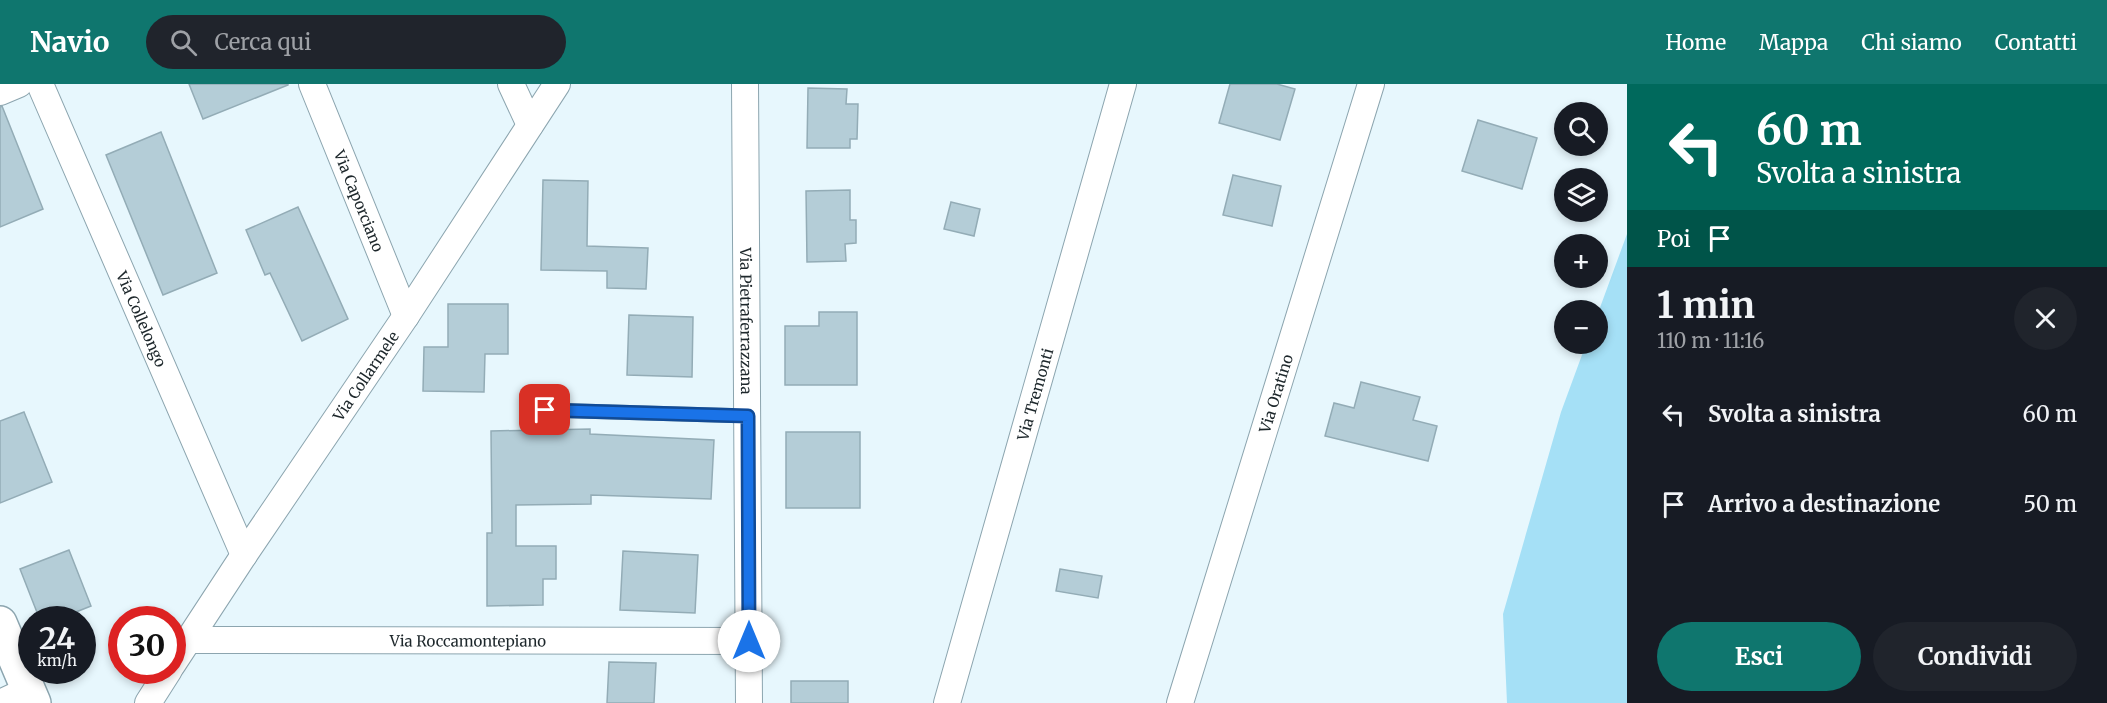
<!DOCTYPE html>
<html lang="it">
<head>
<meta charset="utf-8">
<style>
  body { margin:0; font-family:Merriweather,serif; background:#20242c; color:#f1f3f6; height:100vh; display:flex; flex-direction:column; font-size:22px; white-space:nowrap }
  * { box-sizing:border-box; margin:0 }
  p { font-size:20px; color:#9ea1a6 }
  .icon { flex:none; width:33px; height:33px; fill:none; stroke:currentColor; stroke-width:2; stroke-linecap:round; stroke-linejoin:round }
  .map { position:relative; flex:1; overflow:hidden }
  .side { display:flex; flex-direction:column; background:#171b24; width:480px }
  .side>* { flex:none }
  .hud { background:#00695c; color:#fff; overflow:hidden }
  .fabs { position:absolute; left:1554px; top:18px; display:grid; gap:12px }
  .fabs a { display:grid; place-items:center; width:54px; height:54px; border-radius:50%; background:#171b24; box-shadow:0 3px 9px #0003; font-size:30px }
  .speed { position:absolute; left:18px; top:522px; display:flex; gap:12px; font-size:30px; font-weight:700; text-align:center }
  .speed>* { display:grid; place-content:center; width:78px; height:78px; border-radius:50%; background:#171b24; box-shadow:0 3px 9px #0003; line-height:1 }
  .speed small { font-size:15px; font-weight:400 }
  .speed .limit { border:9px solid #d22; background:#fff; color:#111 }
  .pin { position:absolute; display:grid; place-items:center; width:51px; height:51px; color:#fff; margin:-26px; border-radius:12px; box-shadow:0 3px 9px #0006 }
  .me { position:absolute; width:66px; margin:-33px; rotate:0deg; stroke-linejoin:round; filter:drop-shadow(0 0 4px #0008) }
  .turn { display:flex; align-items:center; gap:21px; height:126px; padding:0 30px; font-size:27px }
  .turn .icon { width:78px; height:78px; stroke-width:2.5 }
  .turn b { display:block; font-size:42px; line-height:51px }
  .then { display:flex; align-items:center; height:57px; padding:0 30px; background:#0003; gap:12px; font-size:22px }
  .round { display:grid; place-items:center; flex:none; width:63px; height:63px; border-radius:32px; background:#20242c }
  .head { display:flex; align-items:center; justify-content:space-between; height:102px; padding:0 30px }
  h1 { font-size:36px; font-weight:700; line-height:45px }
  .primary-button { display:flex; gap:12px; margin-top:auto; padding:12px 30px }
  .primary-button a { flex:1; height:69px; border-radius:36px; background:#0f766e; color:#fff; font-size:24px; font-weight:700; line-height:69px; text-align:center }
  .primary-button a+a { background:#20242c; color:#f1f3f6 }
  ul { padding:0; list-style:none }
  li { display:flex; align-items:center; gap:18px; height:90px; padding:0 30px }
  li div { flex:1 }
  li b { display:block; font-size:22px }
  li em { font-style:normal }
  header { display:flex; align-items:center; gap:36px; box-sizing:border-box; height:84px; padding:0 30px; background:#0f766e; color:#fff }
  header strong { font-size:28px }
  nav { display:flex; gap:33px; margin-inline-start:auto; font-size:21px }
  .search { width:420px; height:54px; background:#20242c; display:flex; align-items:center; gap:15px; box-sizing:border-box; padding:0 21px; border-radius:33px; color:#9ea1a6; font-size:22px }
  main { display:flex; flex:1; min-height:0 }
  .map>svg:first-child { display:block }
  .green { fill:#a5e0f6 }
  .building { fill:#b4cdd7; stroke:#93acb6; stroke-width:1.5 }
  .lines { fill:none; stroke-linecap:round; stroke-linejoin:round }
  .lane-casing { stroke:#8ca5af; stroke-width:15 }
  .street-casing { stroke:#8ca5af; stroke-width:28 }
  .secondary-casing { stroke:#8ca5af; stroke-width:36 }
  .lane { stroke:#fff; stroke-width:12 }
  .street { stroke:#fff; stroke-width:26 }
  .secondary { stroke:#fff; stroke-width:33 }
  .route-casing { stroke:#114b97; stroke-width:15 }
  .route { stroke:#1a73e8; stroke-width:10 }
  .labels { text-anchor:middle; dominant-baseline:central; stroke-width:6; stroke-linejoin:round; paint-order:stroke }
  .street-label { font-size:15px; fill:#1d272b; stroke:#fff }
</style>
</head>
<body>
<header>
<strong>Navio</strong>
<div class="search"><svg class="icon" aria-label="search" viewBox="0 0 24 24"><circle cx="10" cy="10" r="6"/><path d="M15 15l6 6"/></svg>Cerca qui</div>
<nav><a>Home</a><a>Mappa</a><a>Chi siamo</a><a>Contatti</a></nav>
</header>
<main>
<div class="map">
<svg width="1627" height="619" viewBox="0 0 1627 619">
  <rect width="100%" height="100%" fill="#e7f7fd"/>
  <polygon class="green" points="1627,150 1627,619 1507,619 1503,530 1561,328 1586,260 1598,260 1598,229"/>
  <g class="building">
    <polygon points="189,0 288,0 288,1 203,35"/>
    <polygon points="1230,0 1277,0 1295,5 1280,56 1219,39"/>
    <polygon points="808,4 847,5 846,20 858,20 857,55 850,55 850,64 807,64"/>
    <polygon points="2,22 43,125 0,143 0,23"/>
    <polygon points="1478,36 1537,54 1522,105 1462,87"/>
    <polygon points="161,48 217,189 163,211 106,71"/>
    <polygon points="1233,91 1281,102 1272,142 1223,131"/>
    <polygon points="543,96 588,97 587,162 648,164 646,205 607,204 607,187 541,186"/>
    <polygon points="850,106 850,136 856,136 856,159 845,160 846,177 807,178 806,107"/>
    <polygon points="951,118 980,125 974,152 944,145"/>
    <polygon points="298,123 348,235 302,257 270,189 265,191 246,146"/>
    <polygon points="448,220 508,220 508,270 485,270 484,308 423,307 424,263 448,263"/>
    <polygon points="819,228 857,228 857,301 785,301 785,242 819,242"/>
    <polygon points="629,231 693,233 692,293 627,291"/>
    <polygon points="1361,298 1420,313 1413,336 1437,342 1428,377 1325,352 1334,319 1354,324"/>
    <polygon points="24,328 52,398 0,419 0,337"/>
    <polygon points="590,345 590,350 714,356 711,415 591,411 591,420 516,421 516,462 556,462 556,495 543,495 543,521 487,522 487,449 492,449 491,347"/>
    <rect x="786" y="348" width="74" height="76"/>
    <polygon points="69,466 91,522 56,536 40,536 20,485"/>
    <polygon points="623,467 698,471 695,529 620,526"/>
    <polygon points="1060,485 1102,492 1098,514 1056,507"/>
    <polygon points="609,578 656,579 654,619 607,619"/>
    <rect x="791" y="597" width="57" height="22"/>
  </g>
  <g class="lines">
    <g class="lane-casing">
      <polyline id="lane" points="545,326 748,332"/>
    </g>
    <g class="street-casing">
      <g id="street">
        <path id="s1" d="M 40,0 L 244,471"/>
        <path id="s2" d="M 312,0 L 406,232"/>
        <polyline points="511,0 530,41"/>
        <path id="s3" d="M 745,0 L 749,619"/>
        <polyline points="0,8 19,0"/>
        <path id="s4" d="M 188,556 L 749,557"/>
        <path id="s5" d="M 172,581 L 244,471 L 406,232 L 557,0"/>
        <polyline points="0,619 28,606"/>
        <polyline points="148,619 169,586"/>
        <path id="s6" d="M 947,619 L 1123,0"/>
        <path id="s7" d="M 1180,619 L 1371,0"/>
      </g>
    </g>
    <g class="secondary-casing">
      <polyline id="secondary" points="0,539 34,619"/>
    </g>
    <use href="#lane" class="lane"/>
    <use href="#street" class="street"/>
    <use href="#secondary" class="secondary"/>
  </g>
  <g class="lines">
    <g class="route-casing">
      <polyline id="route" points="545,326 748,332 749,557"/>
    </g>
    <use href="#route" class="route"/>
  </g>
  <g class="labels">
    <g class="street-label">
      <text stroke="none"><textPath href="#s2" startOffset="126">Via Caporciano</textPath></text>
      <text stroke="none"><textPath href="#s1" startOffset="256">Via Collelongo</textPath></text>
      <text stroke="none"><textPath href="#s3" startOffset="237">Via Pietraferrazzana</textPath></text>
      <text stroke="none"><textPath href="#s5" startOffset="348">Via Collarmele</textPath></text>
      <text stroke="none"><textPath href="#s6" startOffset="321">Via Tremonti</textPath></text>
      <text stroke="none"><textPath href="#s7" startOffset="324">Via Oratino</textPath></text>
      <text stroke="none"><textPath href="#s4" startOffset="280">Via Roccamontepiano</textPath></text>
    </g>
  </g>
</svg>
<div class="fabs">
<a><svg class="icon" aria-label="search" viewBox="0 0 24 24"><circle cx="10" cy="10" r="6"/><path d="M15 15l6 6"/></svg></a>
<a><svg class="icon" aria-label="layers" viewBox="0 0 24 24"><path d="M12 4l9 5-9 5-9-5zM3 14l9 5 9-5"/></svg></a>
<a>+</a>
<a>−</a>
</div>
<div class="speed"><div>24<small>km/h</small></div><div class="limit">30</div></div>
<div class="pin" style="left:545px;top:326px;background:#d93025"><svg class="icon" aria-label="arrive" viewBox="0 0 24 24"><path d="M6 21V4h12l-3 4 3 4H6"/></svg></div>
<svg class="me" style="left:749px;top:557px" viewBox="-20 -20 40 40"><circle r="19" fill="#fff"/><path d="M0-13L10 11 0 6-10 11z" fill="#1a73e8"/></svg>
</div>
<section class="side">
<div class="hud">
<div class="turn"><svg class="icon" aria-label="left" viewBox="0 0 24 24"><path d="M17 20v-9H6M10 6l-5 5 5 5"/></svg><div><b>60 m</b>Svolta a sinistra</div></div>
<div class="then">Poi<svg class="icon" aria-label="arrive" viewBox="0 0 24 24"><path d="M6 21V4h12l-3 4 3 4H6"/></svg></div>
</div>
<div class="head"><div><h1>1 min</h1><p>110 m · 11:16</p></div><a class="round"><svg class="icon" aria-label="close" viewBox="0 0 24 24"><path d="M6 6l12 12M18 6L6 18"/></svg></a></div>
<ul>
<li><svg class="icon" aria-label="left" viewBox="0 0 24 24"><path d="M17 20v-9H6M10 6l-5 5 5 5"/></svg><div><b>Svolta a sinistra</b></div><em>60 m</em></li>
<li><svg class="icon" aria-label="arrive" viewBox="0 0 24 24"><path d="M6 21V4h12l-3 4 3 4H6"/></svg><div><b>Arrivo a destinazione</b></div><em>50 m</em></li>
</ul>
<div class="primary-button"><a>Esci</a><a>Condividi</a></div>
</section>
</main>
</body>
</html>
